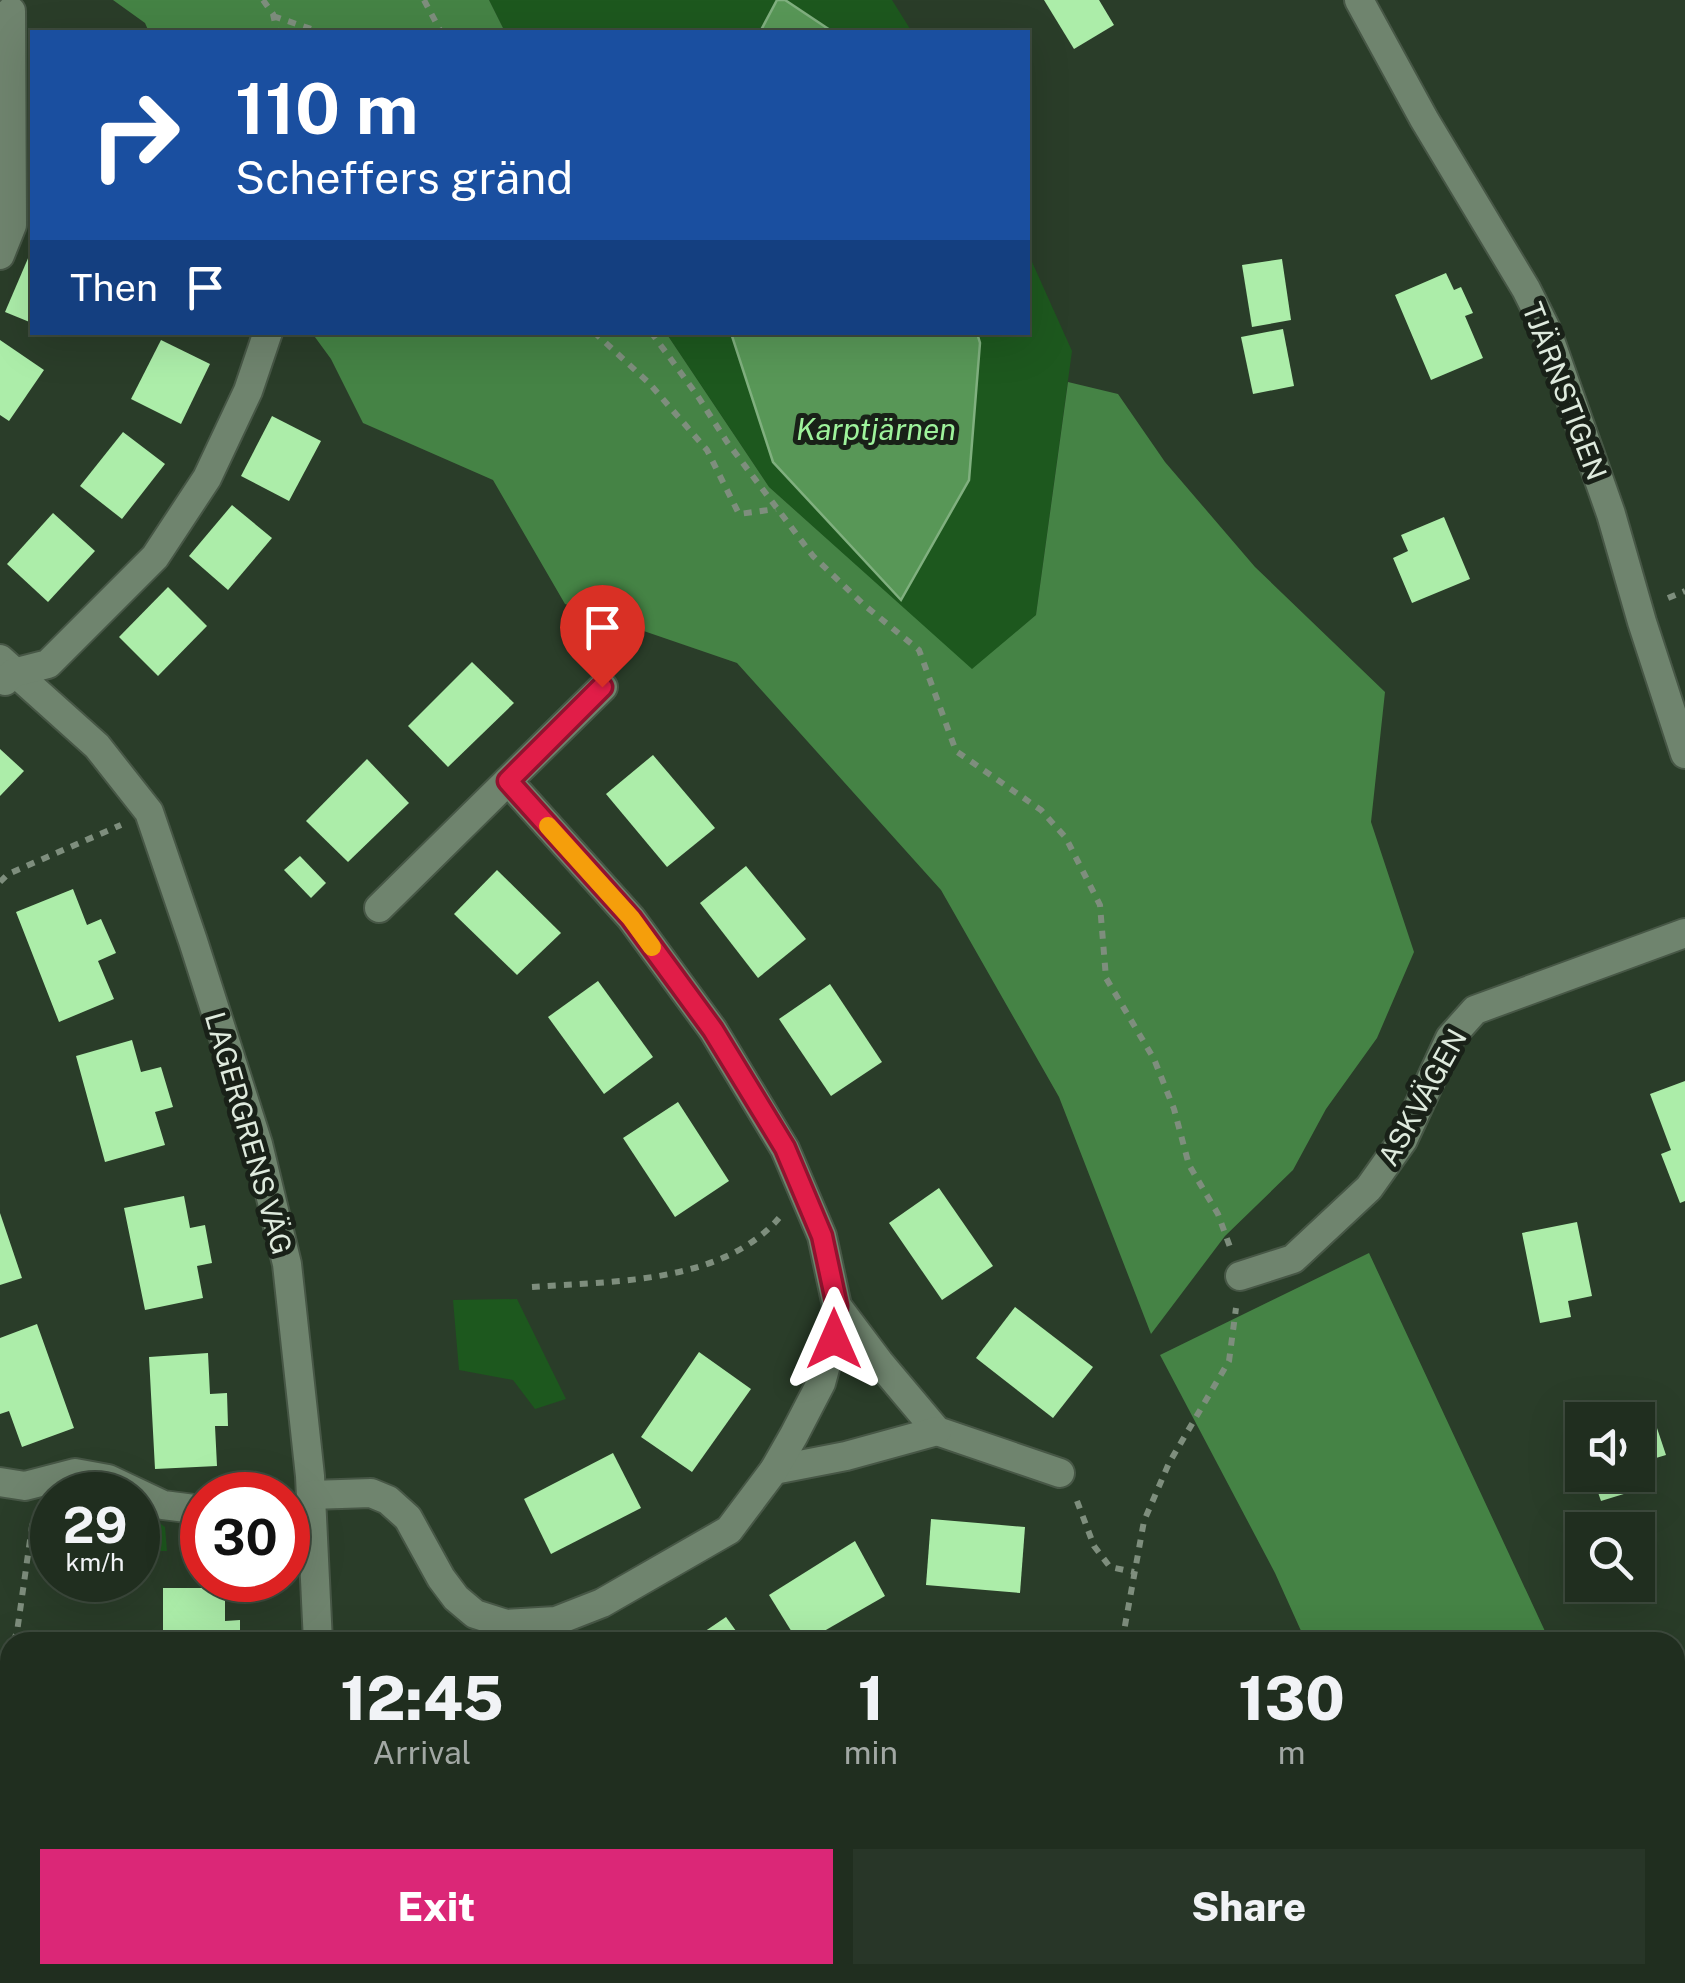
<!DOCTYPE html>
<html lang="en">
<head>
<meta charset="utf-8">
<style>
  body { margin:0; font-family:"Public Sans",sans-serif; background:#283628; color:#f1f3f6; height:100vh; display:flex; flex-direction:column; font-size:38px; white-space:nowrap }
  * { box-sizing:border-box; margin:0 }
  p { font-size:32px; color:#a2a8a4 }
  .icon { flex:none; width:55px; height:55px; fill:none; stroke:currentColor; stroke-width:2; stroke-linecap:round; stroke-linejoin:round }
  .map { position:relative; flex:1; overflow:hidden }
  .drawer { position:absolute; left:0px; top:1632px; width:1685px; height:352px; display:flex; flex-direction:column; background:#202e1f; border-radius:30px 30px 0 0; box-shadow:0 10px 40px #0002,0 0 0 2px #3d4a3d }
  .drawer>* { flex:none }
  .top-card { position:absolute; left:30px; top:30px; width:1000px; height:305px; border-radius:0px; box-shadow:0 10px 40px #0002,0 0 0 2px #3d4a3d; background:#1a4fa0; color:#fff; overflow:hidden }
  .controls { position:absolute; left:1565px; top:1402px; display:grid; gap:20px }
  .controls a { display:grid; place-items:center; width:90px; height:90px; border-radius:0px; background:#202e1f; box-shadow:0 10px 40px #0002,0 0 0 2px #3d4a3d; font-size:50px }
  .speed { position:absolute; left:30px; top:1472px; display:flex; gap:20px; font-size:50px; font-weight:700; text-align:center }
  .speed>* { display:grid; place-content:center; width:130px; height:130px; border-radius:50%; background:#202e1f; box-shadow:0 10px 40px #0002,0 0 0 2px #3d4a3d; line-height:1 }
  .speed small { font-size:25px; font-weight:400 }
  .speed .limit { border:15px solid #d22; background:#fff; color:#111 }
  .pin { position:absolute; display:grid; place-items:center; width:85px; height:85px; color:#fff; margin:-102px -42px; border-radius:50% 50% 50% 0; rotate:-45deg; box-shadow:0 0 10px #0007 }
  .pin .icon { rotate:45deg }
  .me { position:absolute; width:110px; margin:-55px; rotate:0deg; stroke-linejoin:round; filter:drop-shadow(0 0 8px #0008) }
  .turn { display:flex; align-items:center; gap:35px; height:210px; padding:0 40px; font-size:45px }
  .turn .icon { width:130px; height:130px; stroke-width:2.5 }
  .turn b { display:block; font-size:70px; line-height:85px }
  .then { display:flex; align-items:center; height:95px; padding:0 40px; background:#0003; gap:20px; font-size:38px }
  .eta { display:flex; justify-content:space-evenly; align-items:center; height:170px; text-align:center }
  .eta b { font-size:60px; font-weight:800; line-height:70px }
  .cta { display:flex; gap:20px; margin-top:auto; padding:20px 40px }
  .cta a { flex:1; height:115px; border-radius:0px; background:#db2777; color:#fff; font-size:40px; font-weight:800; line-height:115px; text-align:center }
  .cta a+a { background:#283628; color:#f1f3f6 }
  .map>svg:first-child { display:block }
  .green { fill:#1d581e }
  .forest { fill:#458345 }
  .water { fill:#589757; stroke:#80b07f; stroke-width:2.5 }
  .building { fill:#aceda9 }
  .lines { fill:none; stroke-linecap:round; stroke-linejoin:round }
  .minor-casing { stroke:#475746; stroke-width:32 }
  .path { stroke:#7e8e7d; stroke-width:6; stroke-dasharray:8 8; stroke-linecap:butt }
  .minor { stroke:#6f846e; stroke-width:28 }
  .route-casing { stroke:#92132f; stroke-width:25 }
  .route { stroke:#e11d48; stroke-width:18 }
  .slow { stroke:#f59e0b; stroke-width:18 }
  .labels { text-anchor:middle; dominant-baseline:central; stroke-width:10; stroke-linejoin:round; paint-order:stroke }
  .street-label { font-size:28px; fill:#deeadd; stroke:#192118 }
  .water-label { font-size:30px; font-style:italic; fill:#9ef39b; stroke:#192118 }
</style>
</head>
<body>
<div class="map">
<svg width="1685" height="1983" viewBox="0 0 1685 1983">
  <rect width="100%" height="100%" fill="#2a3d29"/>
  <g class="green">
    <polygon points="489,0 777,0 760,32 505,32"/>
    <polygon points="786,0 892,0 912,32 833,32"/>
    <polygon points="1028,253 1072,351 1036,615 972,670 769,487 666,333 731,333 773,462 969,480 980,343 977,333 1028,332"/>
    <polygon points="517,1299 566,1399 535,1409 513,1380 459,1370 453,1300"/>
    <polygon points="138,1510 144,1512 165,1527 167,1551 138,1551"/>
  </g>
  <g class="forest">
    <polygon points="113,0 489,0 505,32 149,32 145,23"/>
    <polygon points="312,333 666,333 769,487 972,669 1036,615 1068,382 1118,394 1165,462 1255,567 1385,692 1371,822 1414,952 1377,1038 1326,1109 1293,1170 1225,1236 1151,1334 1059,1097 941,890 737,663 565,604 493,480 363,423 331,359"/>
    <polygon points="1369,1253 1550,1642 1551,1642 1306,1642 1275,1573 1160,1355"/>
    <polygon points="1675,1910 1685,1931 1685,1983 1418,1983 1417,1975 1675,1975"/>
  </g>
  <g class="water">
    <polygon points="777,0 785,0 833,32 760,32"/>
    <polygon points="731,333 977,333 980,343 969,480 901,600 773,462"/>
  </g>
  <g class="building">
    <polygon points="1044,0 1099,0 1114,25 1074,49"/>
    <polygon points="32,249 32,323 5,312"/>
    <polygon points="1282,259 1291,320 1252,327 1242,265"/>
    <polygon points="1446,273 1454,290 1461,287 1473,313 1465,316 1483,358 1431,380 1395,295"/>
    <polygon points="1283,329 1294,386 1253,394 1241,337"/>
    <polygon points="0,340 44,370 9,421 0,415"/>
    <polygon points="161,340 210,364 181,424 131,399"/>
    <polygon points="272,416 321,441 289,501 241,476"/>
    <polygon points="123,432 165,464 122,519 80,486"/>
    <polygon points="232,505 272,538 228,590 189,556"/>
    <polygon points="53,513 95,551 48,602 7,564"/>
    <polygon points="1444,517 1470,579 1412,603 1393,558 1408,551 1401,535"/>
    <polygon points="168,587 207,626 158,676 119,637"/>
    <polygon points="472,662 514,703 448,767 408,726"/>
    <polygon points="0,749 24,771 0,796"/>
    <polygon points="653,755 715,828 667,867 606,794"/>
    <polygon points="367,759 409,803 348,862 306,821"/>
    <polygon points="300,856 326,883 311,898 284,870"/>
    <polygon points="746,866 806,939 758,978 700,903"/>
    <polygon points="497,870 561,933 517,975 454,914"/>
    <polygon points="73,889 87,925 101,919 116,953 98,961 114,999 59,1022 16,912"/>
    <polygon points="598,981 653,1057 604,1094 548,1017"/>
    <polygon points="830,984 882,1062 831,1096 779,1019"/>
    <polygon points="132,1040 141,1072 161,1067 173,1107 155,1112 165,1145 105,1162 76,1056"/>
    <polygon points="1685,1081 1685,1201 1680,1203 1661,1154 1671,1150 1650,1094"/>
    <polygon points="678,1102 729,1181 675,1217 623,1138"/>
    <polygon points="939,1188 993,1266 942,1300 889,1223"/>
    <polygon points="184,1196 190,1228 205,1225 212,1263 197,1266 203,1298 145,1310 124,1208"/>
    <polygon points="0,1213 22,1278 0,1285"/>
    <polygon points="1577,1222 1592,1296 1568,1301 1571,1317 1540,1323 1522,1233"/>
    <polygon points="1015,1307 1093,1367 1053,1418 976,1358"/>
    <polygon points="37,1324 74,1428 22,1447 9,1411 0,1414 0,1338"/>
    <polygon points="699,1352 751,1389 692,1472 641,1437"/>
    <polygon points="208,1353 210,1394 227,1393 228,1426 215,1426 217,1466 155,1469 149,1357"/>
    <polygon points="1622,1406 1626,1420 1582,1420 1582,1442 1575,1421"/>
    <polygon points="1655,1422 1666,1455 1646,1461 1653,1485 1601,1501 1592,1475 1638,1475 1638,1428"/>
    <polygon points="613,1453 641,1508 551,1554 524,1499"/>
    <polygon points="931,1519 1025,1527 1020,1593 926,1585"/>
    <polygon points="855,1541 885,1596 805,1642 798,1642 769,1595"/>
    <polygon points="163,1588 225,1588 225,1621 240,1620 240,1642 163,1642"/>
    <polygon points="726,1617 744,1642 689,1642"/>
    <rect x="0" y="1783" width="10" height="67"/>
    <polygon points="388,1975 467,1975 471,1983 393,1983"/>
    <polygon points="690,1975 751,1975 757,1983 679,1983"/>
    <rect x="1244" y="1975" width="69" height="8"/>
  </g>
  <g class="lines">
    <g class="minor-casing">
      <g id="minor">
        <polyline points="1359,0 1424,119 1526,289 1546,329 1611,514 1642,622 1685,754"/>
        <polyline points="0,255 12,225 11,11"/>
        <polyline points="0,659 97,746 149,812 193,941 258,1144 287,1264 310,1476 318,1642"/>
        <polyline points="5,681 13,673 48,664 155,557 207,478 248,391 268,332"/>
        <polyline points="379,908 603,687"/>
        <polyline points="1240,1276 1293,1259 1369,1188 1403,1140 1450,1038 1475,1010 1685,933"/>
        <polyline points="837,1306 879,1362 937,1431 1060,1473"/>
        <polyline points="774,1470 846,1456 937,1431"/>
        <polyline points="0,1482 25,1486 75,1473 108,1479 163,1505 202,1510"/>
        <polyline points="311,1495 371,1493 388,1500 408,1518 441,1578 456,1598 475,1614 506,1624 556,1621 602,1603 729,1530 774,1470 794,1435 821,1383 833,1339 837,1306 822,1236 785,1149 713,1030 631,918 508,781"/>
        <polyline points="0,1918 10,1917"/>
        <polyline points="337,1975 338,1983"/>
        <polyline points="899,1983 904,1975"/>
        <polyline points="1183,1983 1186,1975"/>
      </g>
    </g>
    <g class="path">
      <polyline points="263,0 273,14 277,32"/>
      <polyline points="424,0 441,32"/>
      <polyline points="273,16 320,32"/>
      <polyline points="594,332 649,383 707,450 739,514 776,509"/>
      <polyline points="651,332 697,395 727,442 813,556 863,604 919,650 956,751 1041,810 1066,838 1100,905 1106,978 1154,1059 1174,1109 1189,1165 1218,1214 1230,1247"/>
      <polyline points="1668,598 1685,591"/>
      <polyline points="0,882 8,874 121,825"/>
      <path d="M 532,1287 C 612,1281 722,1284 779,1218"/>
      <polyline points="1077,1501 1094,1546 1110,1567 1134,1572"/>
      <polyline points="13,1642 17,1632 33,1519"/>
      <polyline points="1122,1642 1144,1521 1169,1463 1229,1361 1236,1308"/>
      <polyline points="0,1671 10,1652"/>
      <polyline points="0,1963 10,1962"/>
    </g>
    <use href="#minor" class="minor"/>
  </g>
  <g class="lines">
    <g class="route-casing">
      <polyline id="route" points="602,687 508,781 631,918 713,1030 785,1148 822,1236 837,1306 834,1339"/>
    </g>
    <use href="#route" class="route"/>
    <polyline class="slow" points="548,826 631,918 652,947"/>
  </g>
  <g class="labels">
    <g class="street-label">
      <text transform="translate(1565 391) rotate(69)">TJÄRNSTIGEN</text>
      <text transform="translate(1422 1097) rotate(-61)">ASKVÄGEN</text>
      <text transform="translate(249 1133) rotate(74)">LAGERGRENS VÄG</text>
    </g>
    <g class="water-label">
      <text x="876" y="429">Karptjärnen</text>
    </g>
  </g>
</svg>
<div class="controls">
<a><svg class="icon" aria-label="sound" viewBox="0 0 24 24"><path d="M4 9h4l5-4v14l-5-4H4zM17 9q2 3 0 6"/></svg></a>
<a><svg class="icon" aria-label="search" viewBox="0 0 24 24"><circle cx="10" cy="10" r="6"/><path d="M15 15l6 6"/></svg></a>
</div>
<div class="speed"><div>29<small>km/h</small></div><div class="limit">30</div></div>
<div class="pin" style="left:602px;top:687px;background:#d93025"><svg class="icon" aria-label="arrive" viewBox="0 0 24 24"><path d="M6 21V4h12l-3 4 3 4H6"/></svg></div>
<svg class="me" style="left:834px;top:1339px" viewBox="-20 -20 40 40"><path d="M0-17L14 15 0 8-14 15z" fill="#e11d48" stroke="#fff" stroke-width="4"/></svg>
<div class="top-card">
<div class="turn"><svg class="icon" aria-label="right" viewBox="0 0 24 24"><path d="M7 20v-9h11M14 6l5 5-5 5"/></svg><div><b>110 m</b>Scheffers gränd</div></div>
<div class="then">Then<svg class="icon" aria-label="arrive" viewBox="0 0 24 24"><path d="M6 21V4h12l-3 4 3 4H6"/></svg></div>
</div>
<section class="drawer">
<div class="eta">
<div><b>12:45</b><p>Arrival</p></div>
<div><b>1</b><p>min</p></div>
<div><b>130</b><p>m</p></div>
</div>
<div class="cta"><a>Exit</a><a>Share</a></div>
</section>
</div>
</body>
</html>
